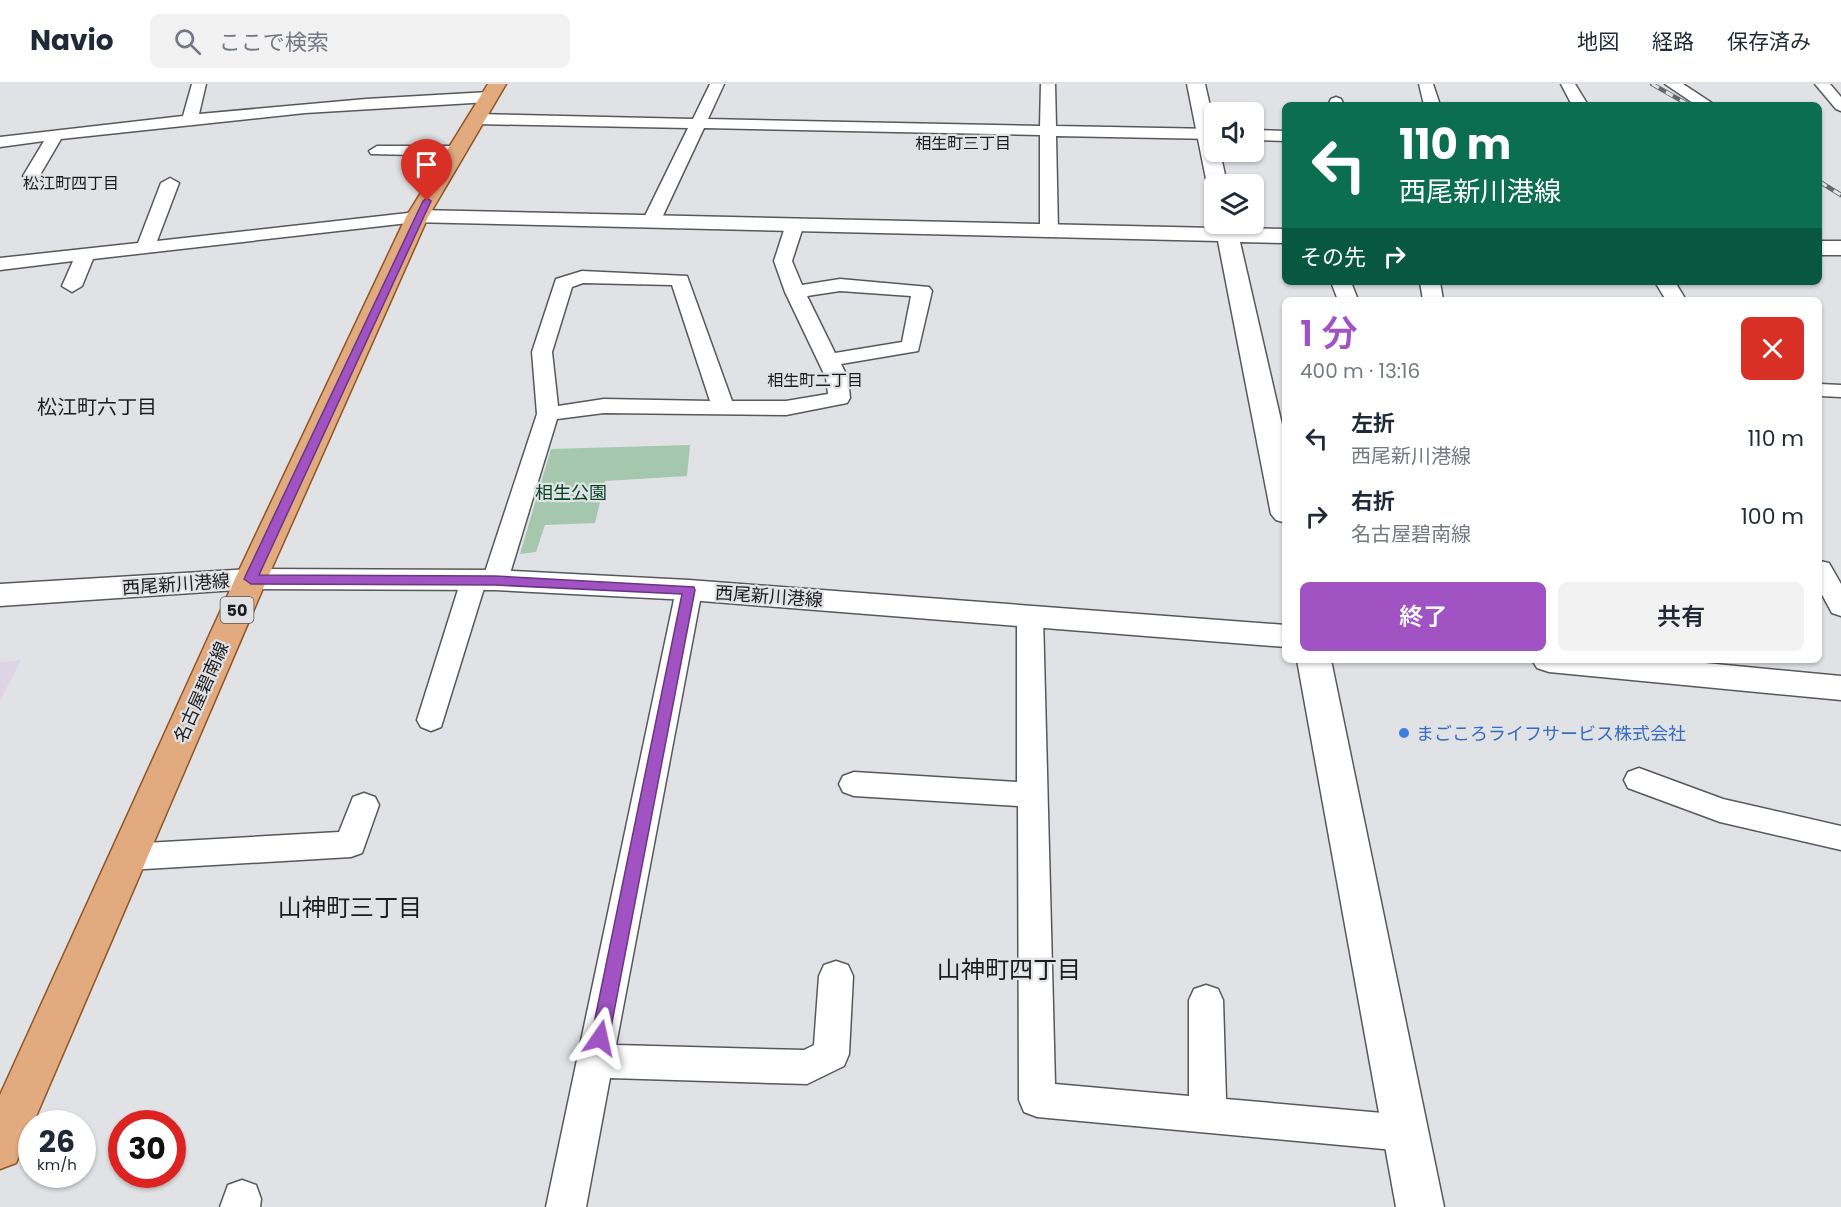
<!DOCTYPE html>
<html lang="ja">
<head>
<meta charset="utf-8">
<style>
  body { margin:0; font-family:Poppins,"Noto Sans JP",sans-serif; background:#f2f2f3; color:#1f2937; height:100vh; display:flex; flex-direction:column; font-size:22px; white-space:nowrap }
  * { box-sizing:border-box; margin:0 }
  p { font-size:20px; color:#747a83 }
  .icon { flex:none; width:33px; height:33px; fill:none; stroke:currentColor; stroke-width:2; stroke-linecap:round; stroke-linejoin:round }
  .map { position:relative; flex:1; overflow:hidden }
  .side { position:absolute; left:1282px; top:213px; width:540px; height:366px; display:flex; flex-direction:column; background:#fff; border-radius:9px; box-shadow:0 2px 4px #0004 }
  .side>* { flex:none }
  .guide { position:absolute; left:1282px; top:18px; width:540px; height:183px; border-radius:9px; box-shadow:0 2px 4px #0004; background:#0b6e4f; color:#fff; overflow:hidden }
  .fabs { position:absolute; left:1204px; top:18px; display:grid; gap:12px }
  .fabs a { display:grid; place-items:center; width:60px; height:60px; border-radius:9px; background:#fff; box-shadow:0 2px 4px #0004; font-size:30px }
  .speed { position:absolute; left:18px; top:1026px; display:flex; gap:12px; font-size:30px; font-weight:700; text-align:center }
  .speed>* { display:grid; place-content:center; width:78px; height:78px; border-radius:50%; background:#fff; box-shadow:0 2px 4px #0004; line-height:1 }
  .speed small { font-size:15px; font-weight:400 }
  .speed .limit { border:9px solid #d22; background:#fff; color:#111 }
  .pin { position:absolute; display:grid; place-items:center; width:51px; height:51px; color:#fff; margin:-62px -26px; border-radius:50% 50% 50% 0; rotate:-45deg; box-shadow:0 0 6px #0007 }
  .pin .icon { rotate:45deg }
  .me { position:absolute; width:66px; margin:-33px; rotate:11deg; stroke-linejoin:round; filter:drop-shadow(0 0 4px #0008) }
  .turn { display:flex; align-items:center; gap:21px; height:126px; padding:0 18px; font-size:27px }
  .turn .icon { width:78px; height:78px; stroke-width:2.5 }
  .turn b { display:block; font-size:42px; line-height:51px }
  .then { display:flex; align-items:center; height:57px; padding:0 18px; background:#0003; gap:12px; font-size:22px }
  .round { display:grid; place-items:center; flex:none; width:63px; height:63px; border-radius:9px; background:#f2f2f3 }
  .overview { display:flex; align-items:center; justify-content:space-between; height:102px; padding:0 18px }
  h1 { font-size:36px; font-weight:600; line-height:45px; color:#a153c4 }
  .cta { display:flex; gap:12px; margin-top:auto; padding:12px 18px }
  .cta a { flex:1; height:69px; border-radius:9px; background:#a153c4; color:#fff; font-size:24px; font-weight:600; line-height:69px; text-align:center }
  .cta a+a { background:#f2f2f3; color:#1f2937 }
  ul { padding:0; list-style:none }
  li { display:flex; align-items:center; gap:18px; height:78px; padding:0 18px }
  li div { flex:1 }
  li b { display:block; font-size:22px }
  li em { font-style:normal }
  header { display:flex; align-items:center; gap:36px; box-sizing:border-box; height:84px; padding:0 30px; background:#fff; border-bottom:2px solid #e0e1e3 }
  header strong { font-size:28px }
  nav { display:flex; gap:33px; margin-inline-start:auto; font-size:21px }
  .search { width:420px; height:54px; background:#f2f2f3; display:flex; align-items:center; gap:15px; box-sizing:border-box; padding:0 21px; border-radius:9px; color:#747a83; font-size:22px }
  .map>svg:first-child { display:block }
  .industrial { fill:#e0d3e6 }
  .green { fill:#a4c7ae }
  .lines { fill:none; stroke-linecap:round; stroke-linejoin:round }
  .minor-casing { stroke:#57585c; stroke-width:3 }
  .tertiary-casing { stroke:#57585c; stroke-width:3 }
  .secondary-casing { stroke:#57585c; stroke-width:3 }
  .primary-casing { stroke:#905525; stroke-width:3 }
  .minor { fill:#fff; fill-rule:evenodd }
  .tertiary { fill:#fff; fill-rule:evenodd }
  .secondary { fill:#fff; fill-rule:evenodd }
  .primary { fill:#e2ab7f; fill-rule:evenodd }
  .rail-casing { stroke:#66676a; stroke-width:4.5 }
  .rail { stroke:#e0e2e6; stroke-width:3; stroke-dasharray:8; stroke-linecap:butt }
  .route { fill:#a153c4; stroke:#69367f; stroke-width:1.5 }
  .shop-dot { fill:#3f7fe0; stroke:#e0e2e6; stroke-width:2 }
  .labels { text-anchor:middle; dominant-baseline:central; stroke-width:4.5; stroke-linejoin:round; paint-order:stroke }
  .far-neighbourhood-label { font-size:16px; fill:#1c1c1e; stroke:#e0e2e6 }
  .shield { fill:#e0e2e6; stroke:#57575a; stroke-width:1.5 }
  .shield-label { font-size:16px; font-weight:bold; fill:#1c1c1e }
  .park-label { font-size:18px; fill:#054725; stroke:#e0e2e6 }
  .street-label { font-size:18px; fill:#1c1c1e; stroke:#e0e2e6 }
  .shop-label { font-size:18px; fill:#366cbe; stroke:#e0e2e6; text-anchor:start }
  .neighbourhood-label { font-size:20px; fill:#1c1c1e; stroke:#e0e2e6 }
  .near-neighbourhood-label { font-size:24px; fill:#1c1c1e; stroke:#e0e2e6 }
</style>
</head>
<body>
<header>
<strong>Navio</strong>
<div class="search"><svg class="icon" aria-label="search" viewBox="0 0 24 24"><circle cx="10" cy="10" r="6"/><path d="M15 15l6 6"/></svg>ここで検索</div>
<nav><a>地図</a><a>経路</a><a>保存済み</a></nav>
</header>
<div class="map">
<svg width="1841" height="1123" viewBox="0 0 1841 1123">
  <rect width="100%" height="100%" fill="#e0e2e6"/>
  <polygon class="industrial" points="21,576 0,617 0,578"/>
  <polygon class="green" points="690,361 687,392 605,397 595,439 545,441 536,468 520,470 551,365"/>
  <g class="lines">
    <g class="minor-casing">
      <g id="minor">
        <polygon points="192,0 206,0 199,30 366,15 489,8 497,13 489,18 305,29 61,55 37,96 31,97 23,92 44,57 0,63 0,53 183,32"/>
        <polygon points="710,0 724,0 708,35 1040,42 1041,0 1055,0 1056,42 1215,45 1215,55 1056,52 1058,147 1049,152 1040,147 1040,51 704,44 660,138 651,143 642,138 688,44 476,40 468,35 476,30 693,35"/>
        <polygon points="1419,0 1433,0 1440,21 1424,21"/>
        <polygon points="1561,0 1575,0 1588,21 1572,21"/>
        <polygon points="1665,0 1683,0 1715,21 1696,21"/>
        <polygon points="1815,0 1830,0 1841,13 1841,27 1836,25"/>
        <polygon points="1336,13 1341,15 1344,21 1328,21 1331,15"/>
        <polygon points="1254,46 1286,47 1286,57 1254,56"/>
        <polygon points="377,62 457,62 465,67 457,72 371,70 369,67"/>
        <polygon points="170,94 179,99 157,157 417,128 426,133 417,138 93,175 82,202 72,208 62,202 73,177 0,186 0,174 138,159 161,99"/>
        <path d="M 794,138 L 803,143 L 792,177 L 802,201 L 840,195 L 929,203 L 932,207 L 918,267 L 841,280 L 848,294 L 850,314 L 847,319 L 786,331 L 604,329 L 557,335 L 508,496 L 504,502 L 495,504 L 485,501 L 441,643 L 431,647 L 421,643 L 417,636 L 461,496 L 465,490 L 474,488 L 484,491 L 537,330 L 532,268 L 556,195 L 582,187 L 687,192 L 732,317 L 786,317 L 828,310 L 826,294 L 785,208 L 774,177 L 785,143 ZM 583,199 L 672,201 L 710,317 L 604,315 L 558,322 L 552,268 L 572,203 ZM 840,207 L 911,212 L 902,258 L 835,269 L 807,212 Z"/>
        <polygon points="1331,198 1351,198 1358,216 1338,216"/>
        <polygon points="1420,198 1440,198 1443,216 1423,216"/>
        <polygon points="1655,198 1675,198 1686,216 1666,216"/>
        <polygon points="1820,300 1841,301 1841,313 1820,312"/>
        <polygon points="1820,477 1829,479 1841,500 1841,532 1832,529 1820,507"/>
        <polygon points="689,497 698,500 702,506 616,961 804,966 814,961 819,892 824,881 836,877 848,881 853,892 849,970 844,982 807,1000 610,994 586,1123 546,1123 676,506 680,500"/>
        <polygon points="1030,523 1039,526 1043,532 1055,1000 1189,1012 1189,916 1194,905 1206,901 1218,905 1223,916 1226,1015 1405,1031 1418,1036 1424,1049 1418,1062 1405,1067 1037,1033 1024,1028 1019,1016 1018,722 854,712 843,708 839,700 843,692 854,688 1017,698 1017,532 1021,526"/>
        <polygon points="1639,684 1723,715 1841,742 1841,766 1720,738 1628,704 1624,696 1628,688"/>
        <polygon points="364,709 375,713 379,721 362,769 351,773 128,786 117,782 112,773 117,764 128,760 339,748 353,713"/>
        <polygon points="242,1096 256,1101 261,1115 260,1123 220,1123 228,1101"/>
      </g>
    </g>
    <g class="tertiary-casing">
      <g id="tertiary">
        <polygon points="1187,0 1205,0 1215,44 1215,68 1220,68 1227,100 1215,100 1215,106 1207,100"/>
        <polygon points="417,126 1215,144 1215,139 1236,140 1237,144 1286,145 1286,159 1240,158 1286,358 1286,439 1276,436 1271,430 1218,157 409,138 406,133 409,128"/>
        <rect x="1820" y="157" width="21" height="14"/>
        <polygon points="1297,576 1331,576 1444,1123 1396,1123"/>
      </g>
    </g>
    <g class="secondary-casing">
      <g id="secondary">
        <polygon points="251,485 495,486 689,496 1286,541 1286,563 689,516 495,506 251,505 0,522 0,500"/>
        <polygon points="1532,576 1674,576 1841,592 1841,616 1549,588 1537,584"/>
      </g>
    </g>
    <g class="primary-casing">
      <polygon id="primary" points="488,0 506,0 428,133 267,495 16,1079 0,1085 0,1011 235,495 406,133"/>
    </g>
    <use href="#minor" class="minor"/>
    <use href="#tertiary" class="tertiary"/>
    <use href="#secondary" class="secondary"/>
    <use href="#primary" class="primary"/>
    <g class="rail-casing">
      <g id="rail">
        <polyline points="1652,0 1689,21"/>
        <polyline points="1820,98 1841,111"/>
      </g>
    </g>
    <use href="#rail" class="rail"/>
  </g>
  <polygon class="route" points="427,114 431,117 259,491 495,492 694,503 695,506 609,954 606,960 600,962 593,960 591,954 682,510 495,501 251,500 244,495 423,117"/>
  <circle class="shop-dot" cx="1404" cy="649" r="6"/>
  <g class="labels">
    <g class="far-neighbourhood-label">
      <text x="963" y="59">相生町三丁目</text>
      <text x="71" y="99">松江町四丁目</text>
      <text x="815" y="296">相生町二丁目</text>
    </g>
    <rect class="shield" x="220.5" y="513" width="33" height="26" rx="4.5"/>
    <g class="shield-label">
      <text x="237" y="526">50</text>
    </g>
    <g class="park-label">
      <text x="571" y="408">相生公園</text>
    </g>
    <g class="street-label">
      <text transform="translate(176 500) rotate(-4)">西尾新川港線</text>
      <text transform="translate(769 512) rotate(4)">西尾新川港線</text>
      <text transform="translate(201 608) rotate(-66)">名古屋碧南線</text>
    </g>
    <g class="shop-label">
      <text x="1416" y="649">まごころライフサービス株式会社</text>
    </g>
    <g class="neighbourhood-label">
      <text x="97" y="323">松江町六丁目</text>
    </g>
    <g class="near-neighbourhood-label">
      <text x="350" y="823">山神町三丁目</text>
      <text x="1009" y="885">山神町四丁目</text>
    </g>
  </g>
</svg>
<div class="fabs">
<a><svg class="icon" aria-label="sound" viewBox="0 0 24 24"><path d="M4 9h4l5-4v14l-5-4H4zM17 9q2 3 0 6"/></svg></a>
<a><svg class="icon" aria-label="layers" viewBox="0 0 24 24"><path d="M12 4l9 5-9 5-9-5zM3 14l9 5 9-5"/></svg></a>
</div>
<div class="speed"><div>26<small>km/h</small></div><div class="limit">30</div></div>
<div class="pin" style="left:427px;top:117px;background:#d93025"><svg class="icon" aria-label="arrive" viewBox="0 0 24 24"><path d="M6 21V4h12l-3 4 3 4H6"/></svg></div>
<svg class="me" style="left:600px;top:954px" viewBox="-20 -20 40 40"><path d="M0-17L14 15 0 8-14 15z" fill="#a153c4" stroke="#fff" stroke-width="4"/></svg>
<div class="guide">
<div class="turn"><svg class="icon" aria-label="left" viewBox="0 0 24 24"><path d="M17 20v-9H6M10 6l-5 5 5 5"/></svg><div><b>110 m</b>西尾新川港線</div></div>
<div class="then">その先<svg class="icon" aria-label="right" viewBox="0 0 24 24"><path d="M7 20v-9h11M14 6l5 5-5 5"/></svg></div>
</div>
<section class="side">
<div class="overview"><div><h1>1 分</h1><p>400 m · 13:16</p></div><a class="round" style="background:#d93025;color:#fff"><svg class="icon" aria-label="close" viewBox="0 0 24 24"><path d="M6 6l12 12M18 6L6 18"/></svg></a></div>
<ul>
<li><svg class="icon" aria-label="left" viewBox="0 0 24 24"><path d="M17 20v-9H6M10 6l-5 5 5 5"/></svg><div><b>左折</b><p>西尾新川港線</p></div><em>110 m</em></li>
<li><svg class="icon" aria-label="right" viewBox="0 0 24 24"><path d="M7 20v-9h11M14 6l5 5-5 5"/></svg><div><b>右折</b><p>名古屋碧南線</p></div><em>100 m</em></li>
</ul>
<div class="cta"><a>終了</a><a>共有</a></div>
</section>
</div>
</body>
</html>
